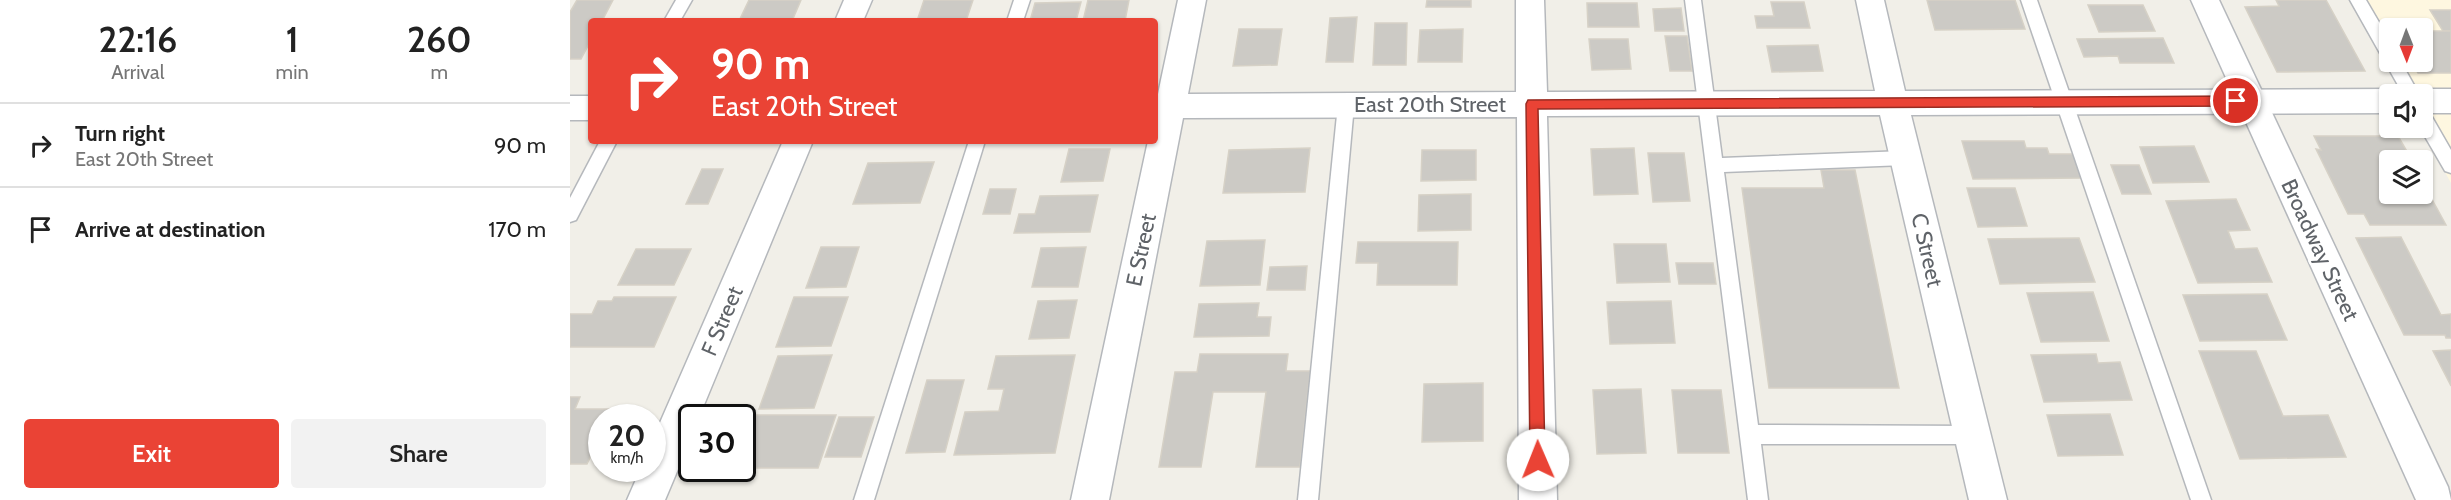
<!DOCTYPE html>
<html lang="en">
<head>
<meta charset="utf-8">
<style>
  body { margin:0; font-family:Cabin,sans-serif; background:#f2f2f2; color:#222; height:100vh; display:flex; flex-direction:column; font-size:22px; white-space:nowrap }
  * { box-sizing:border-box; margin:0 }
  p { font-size:20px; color:#767676 }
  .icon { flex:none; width:33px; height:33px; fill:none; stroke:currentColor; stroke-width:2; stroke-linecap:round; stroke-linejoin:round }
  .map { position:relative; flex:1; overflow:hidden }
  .details { display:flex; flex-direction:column; background:#fff; width:570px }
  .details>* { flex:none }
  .banner { position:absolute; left:18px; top:18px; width:570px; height:126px; border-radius:6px; box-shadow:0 2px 4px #0004; background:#ea4335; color:#fff; overflow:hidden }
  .needle { width:39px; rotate:179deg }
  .buttons { position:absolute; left:1809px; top:18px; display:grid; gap:12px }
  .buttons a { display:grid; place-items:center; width:54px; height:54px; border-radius:6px; background:#fff; box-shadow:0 2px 4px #0004; font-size:30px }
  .speed { position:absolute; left:18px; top:404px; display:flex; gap:12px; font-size:30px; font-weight:700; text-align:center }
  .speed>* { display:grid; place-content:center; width:78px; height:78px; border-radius:50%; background:#fff; box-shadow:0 2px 4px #0004; line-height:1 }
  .speed small { font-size:15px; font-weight:400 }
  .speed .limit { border:3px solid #111; border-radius:9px; background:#fff; color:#111 }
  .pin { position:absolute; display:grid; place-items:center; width:51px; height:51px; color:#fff; margin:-26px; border:3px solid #fff; border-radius:50%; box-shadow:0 2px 6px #0007 }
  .me { position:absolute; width:66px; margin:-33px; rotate:359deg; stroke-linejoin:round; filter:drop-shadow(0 0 4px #0008) }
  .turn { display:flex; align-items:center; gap:21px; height:126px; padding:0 24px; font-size:27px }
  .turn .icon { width:78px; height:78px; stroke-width:2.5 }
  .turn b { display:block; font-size:42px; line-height:51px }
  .eta { display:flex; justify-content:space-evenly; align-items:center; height:102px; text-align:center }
  .eta b { font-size:36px; font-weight:600; line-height:42px }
  .action { display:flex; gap:12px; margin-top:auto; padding:12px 24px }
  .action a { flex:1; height:69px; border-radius:6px; background:#ea4335; color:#fff; font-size:24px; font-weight:600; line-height:69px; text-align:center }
  .action a+a { background:#f2f2f2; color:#222 }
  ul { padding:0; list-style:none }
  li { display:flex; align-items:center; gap:18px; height:84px; padding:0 24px; border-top:2px solid #e0e0e0 }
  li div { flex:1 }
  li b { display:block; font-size:22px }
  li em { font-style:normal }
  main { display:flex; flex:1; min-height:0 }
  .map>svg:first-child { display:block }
  .commercial { fill:#fef7e0; fill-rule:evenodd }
  .building { fill:#cccac5; stroke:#d6d1c6; stroke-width:1.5 }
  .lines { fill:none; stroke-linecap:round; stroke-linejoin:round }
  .service-casing { stroke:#b5b8bc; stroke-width:3 }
  .minor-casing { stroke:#b5b8bc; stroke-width:3 }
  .tertiary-casing { stroke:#b5b8bc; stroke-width:3 }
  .service { fill:#fff; fill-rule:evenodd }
  .minor { fill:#fff; fill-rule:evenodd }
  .tertiary { fill:#fff; fill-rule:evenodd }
  .route { fill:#ea4335; stroke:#982c22; stroke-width:1.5 }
  .labels { text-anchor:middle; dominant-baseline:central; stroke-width:5; stroke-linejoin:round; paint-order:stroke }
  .street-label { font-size:22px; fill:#5f6368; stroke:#fff }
</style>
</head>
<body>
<main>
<section class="details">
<div class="eta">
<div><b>22:16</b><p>Arrival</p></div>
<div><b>1</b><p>min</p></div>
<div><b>260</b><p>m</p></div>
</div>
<ul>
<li><svg class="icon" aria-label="right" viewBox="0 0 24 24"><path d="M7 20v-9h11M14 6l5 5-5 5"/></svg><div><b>Turn right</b><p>East 20th Street</p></div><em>90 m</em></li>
<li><svg class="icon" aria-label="arrive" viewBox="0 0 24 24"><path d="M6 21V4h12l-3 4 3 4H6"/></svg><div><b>Arrive at destination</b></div><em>170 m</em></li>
</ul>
<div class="action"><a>Exit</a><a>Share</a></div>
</section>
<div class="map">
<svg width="1881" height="500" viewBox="0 0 1881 500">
  <rect width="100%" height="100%" fill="#f1efe8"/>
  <path class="commercial" d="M 1780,0 L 1881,0 L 1881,183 L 1850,128 L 1852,128 L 1852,94 L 1832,94 ZM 1820,28 L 1852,28 L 1852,62 L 1820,62 Z"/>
  <g class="building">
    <polygon points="7,0 43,0 32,21 21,21 21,40 11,59 0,59 0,12"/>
    <polygon points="179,0 231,0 222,21 169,21"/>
    <polygon points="354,0 403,0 396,21 347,21"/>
    <polygon points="518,0 559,0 555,21 513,21"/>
    <polygon points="857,0 901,0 901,7 856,7"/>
    <polygon points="1357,0 1445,0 1455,29 1365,30"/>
    <polygon points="1706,0 1756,0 1795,71 1707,72 1675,7 1709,6"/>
    <polygon points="511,2 506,21 460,21 465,3"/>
    <polygon points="1201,2 1234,2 1240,28 1187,28 1185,16 1204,16"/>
    <polygon points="1017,3 1067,3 1069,27 1018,27"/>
    <polygon points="1518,5 1573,5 1585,31 1529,32"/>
    <polygon points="1111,8 1114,31 1085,31 1083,9"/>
    <polygon points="1860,10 1881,10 1881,31 1873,31"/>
    <polygon points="787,17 783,62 756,62 760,18"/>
    <polygon points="805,23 837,23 836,65 803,65"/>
    <polygon points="669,29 712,29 707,65 663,66"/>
    <polygon points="893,29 892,62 848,62 850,30"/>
    <polygon points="1852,31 1881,31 1881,73 1848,73 1841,62 1852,62"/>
    <polygon points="1095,36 1117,36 1122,71 1100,71"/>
    <polygon points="1593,38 1604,63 1550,63 1548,56 1514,57 1507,39"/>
    <polygon points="1019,39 1058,39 1061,69 1022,70"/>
    <polygon points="1248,45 1253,71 1202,72 1197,46"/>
    <polygon points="1744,136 1828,136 1842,160 1820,160 1820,194 1852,194 1852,181 1876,225 1800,225 1794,214 1778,214 1746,149 1751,150"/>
    <polygon points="1392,141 1454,141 1456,148 1477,148 1479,154 1506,154 1514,178 1403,179"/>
    <polygon points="1624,146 1639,182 1583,183 1570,147"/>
    <polygon points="740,148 735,192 653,193 659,150"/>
    <polygon points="1064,148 1068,194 1024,195 1021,149"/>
    <polygon points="499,149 540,149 533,181 491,182"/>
    <polygon points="852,150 906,150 906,180 851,181"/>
    <polygon points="1078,153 1114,153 1120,201 1083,202"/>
    <polygon points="364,162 350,203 283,204 298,163"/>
    <polygon points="1541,165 1569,165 1581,194 1552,194"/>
    <polygon points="132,169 153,169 138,204 116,204"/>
    <polygon points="1251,170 1285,170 1329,388 1199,388 1172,188 1254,188"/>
    <polygon points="1397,188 1445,188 1457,226 1408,227"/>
    <polygon points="420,189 446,189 440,214 413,214"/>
    <polygon points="901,194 901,230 848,231 849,195"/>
    <polygon points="528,195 520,232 444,233 449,214 465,214 470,196"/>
    <polygon points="1666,199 1680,230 1658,231 1665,249 1687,248 1702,282 1628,283 1596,201"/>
    <polygon points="1831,237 1871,315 1881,314 1881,338 1876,338 1875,335 1834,335 1786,238"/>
    <polygon points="1509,238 1525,282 1430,284 1418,239"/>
    <polygon points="695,240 690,285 630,286 637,241"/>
    <polygon points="788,242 888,242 887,285 807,285 808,263 786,263"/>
    <polygon points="1044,244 1096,244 1100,282 1047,283"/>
    <polygon points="251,247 289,247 276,287 236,288"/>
    <polygon points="516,247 508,287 462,287 471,248"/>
    <polygon points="66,249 121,249 104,285 48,285"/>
    <polygon points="1106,263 1143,263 1146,284 1109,284"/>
    <polygon points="737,266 735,290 697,290 700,267"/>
    <polygon points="1523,292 1539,341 1471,342 1457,293"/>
    <polygon points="1697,294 1717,340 1630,341 1613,295"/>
    <polygon points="44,297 106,297 84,347 0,347 0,314 22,314 28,301 42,301"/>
    <polygon points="224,297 278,297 261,346 206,347"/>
    <polygon points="507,300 499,338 459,339 468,301"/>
    <polygon points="1101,301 1105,343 1040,344 1037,302"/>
    <polygon points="689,303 687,317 701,317 699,336 624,337 629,304"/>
    <polygon points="1881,350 1881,386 1863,351"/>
    <polygon points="1629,351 1686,351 1713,416 1758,415 1776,457 1670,459"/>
    <polygon points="630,354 718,354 716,371 740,371 730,467 686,467 696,392 643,392 631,467 589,467 605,372 627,372"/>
    <polygon points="1526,354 1528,363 1550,362 1562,400 1474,402 1461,355"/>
    <polygon points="262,355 244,408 189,409 208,356"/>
    <polygon points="505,355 485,453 384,455 395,412 429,411 434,389 418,389 426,356"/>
    <polygon points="357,380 394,380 375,452 336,453"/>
    <polygon points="913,383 913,441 852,442 854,384"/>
    <polygon points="1071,389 1076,453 1027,454 1023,390"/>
    <polygon points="1102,390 1151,390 1159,453 1108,453"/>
    <polygon points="0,397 10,397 5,409 42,409 38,417 32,417 32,432 17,464 0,464"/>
    <polygon points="1540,414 1553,455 1488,456 1477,415"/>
    <polygon points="185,415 266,415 248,468 165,468 172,468 172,448"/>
    <polygon points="269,417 304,417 291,457 255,457"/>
  </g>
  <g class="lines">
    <g class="service-casing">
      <g id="service">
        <polygon points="106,0 122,0 110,21 94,21"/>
        <polygon points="444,0 460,0 453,21 437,21"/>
        <polygon points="1115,0 1131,0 1152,158 1335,151 1341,153 1344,158 1341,163 1335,165 1154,172 1188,425 1401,426 1408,428 1411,435 1408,442 1401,444 1191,444 1198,500 1178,500"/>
        <polygon points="1451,0 1467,0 1641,500 1621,500"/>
        <polygon points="1780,0 1796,0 1820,41 1820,62 1831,62 1849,94 1833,94"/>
        <polygon points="776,98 782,100 784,105 748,500 728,500 768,105 770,100"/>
        <polygon points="1852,109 1858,110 1881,150 1881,173 1875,171 1850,128 1852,128"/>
        <polygon points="30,141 47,141 6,220 0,222 0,198"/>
        <polygon points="399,141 415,141 304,500 284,500"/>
      </g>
    </g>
    <g class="minor-casing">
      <g id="minor">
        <polygon points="274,0 302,0 293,21 265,21"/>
        <polygon points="608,0 636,0 618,94 946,92 946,0 974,0 977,92 1305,91 1286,0 1314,0 1335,91 1820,89 1832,94 1820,94 1820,113 1341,115 1437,500 1399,500 1310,115 977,116 987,500 949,500 947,117 613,118 539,500 501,500 578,141 585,141 585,94 588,94"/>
        <polygon points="1852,89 1881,89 1881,113 1852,113 1852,94 1840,94"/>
        <rect x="0" y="96" width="21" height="24"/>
        <polygon points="213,141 243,141 129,417 122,417 122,436 95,500 57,500 71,468 82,468 82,441"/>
      </g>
    </g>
    <g class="tertiary-casing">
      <polygon id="tertiary" points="1621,0 1649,0 1878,487 1881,500 1846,500"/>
    </g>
    <use href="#service" class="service"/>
    <use href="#minor" class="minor"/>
    <use href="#tertiary" class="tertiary"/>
  </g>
  <polygon class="route" points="1666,96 1672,101 1666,106 968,109 975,460 973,465 968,468 962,465 960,460 956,104 958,100"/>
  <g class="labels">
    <g class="street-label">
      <text x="860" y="104">East 20th Street</text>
      <text transform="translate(571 250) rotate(-78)">E Street</text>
      <text transform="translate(1357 250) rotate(77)">C Street</text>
      <text transform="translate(1750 250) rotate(65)">Broadway Street</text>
      <text transform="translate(152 321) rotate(-67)">F Street</text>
    </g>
  </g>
</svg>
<div class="buttons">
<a><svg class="needle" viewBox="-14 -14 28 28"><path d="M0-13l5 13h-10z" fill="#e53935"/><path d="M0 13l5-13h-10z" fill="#767676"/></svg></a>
<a><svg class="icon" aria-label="sound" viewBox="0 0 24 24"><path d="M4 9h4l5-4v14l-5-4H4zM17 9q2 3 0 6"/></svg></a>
<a><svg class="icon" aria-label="layers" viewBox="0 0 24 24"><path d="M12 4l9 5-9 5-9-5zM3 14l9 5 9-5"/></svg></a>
</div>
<div class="speed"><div>20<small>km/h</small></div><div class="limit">30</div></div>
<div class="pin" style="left:1666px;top:101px;background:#d93025"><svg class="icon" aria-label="arrive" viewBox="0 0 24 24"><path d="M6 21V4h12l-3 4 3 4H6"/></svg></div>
<svg class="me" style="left:968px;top:460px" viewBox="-20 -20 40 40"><circle r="19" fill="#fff"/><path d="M0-13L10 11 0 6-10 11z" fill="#ea4335"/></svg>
<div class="banner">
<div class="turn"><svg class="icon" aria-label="right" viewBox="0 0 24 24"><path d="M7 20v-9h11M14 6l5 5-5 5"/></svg><div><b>90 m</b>East 20th Street</div></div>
</div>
</div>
</main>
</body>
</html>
